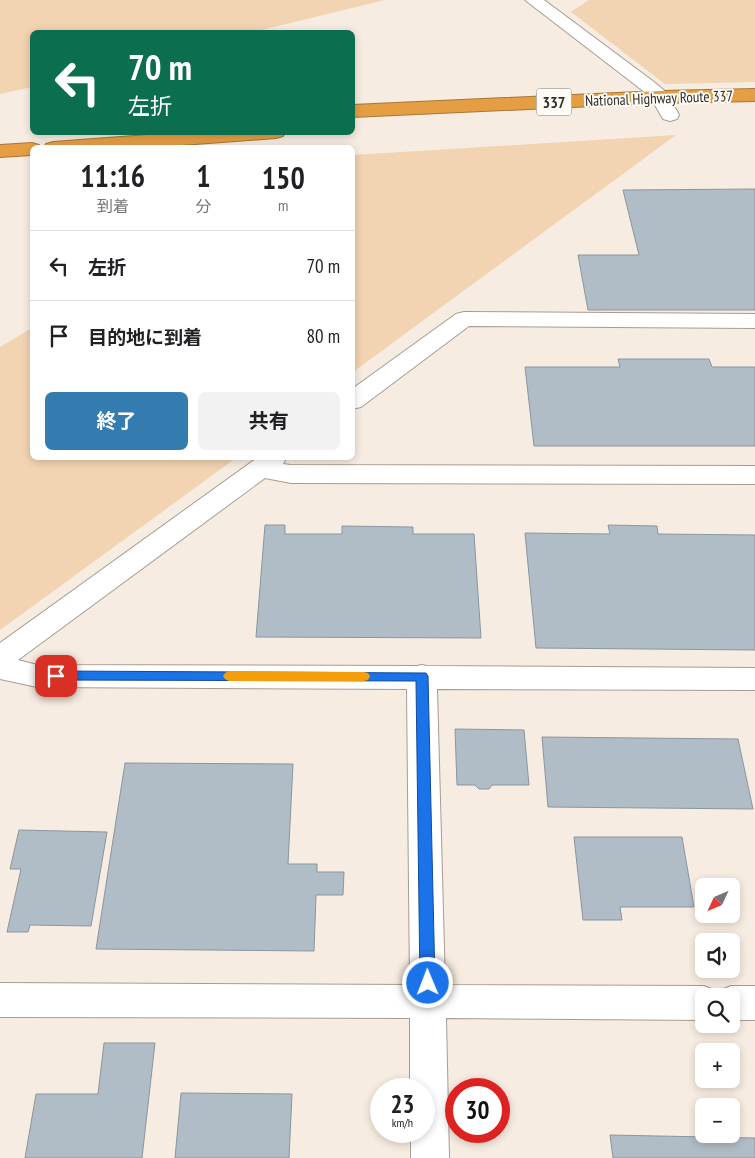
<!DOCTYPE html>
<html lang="ja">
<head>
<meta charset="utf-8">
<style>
  body { margin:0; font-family:"PT Sans Narrow","Noto Sans JP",sans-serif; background:#f2f2f2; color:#202124; height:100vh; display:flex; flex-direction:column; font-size:19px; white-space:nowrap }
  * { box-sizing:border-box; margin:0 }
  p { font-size:16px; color:#757577 }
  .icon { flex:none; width:28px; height:28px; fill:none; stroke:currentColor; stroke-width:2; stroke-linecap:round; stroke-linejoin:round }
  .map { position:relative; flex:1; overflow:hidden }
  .details { position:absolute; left:30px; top:145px; width:325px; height:315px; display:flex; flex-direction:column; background:#fff; border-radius:8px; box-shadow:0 2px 8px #0003 }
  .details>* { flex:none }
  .guide { position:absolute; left:30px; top:30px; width:325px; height:105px; border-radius:8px; box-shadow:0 2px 8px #0003; background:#0b6e4f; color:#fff; overflow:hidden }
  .needle { width:32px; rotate:226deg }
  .buttons { position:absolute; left:695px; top:878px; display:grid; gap:10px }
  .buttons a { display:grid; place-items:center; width:45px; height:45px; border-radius:8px; background:#fff; box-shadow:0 2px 8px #0003; font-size:25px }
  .speed { position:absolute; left:370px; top:1078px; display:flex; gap:10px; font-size:25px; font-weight:700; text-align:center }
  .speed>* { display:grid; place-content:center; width:65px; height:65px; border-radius:50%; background:#fff; box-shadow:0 2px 8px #0003; line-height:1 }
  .speed small { font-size:12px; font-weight:400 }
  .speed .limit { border:8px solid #d22; background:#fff; color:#111 }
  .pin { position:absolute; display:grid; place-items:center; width:42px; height:42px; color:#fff; margin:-21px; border-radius:10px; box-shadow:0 2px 8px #0006 }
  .me { position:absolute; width:55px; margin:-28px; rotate:359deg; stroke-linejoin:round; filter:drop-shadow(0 0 4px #0008) }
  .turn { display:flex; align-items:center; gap:18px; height:105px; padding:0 15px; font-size:22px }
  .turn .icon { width:65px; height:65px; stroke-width:2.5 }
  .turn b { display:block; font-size:35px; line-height:42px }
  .eta { display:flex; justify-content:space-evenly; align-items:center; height:85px; text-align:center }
  .eta b { font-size:30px; font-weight:700; line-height:35px }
  .cta { display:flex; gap:10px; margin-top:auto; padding:10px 15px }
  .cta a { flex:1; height:58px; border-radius:8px; background:#347cb0; color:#fff; font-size:20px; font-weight:700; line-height:58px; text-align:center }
  .cta a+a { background:#f2f2f2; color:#202124 }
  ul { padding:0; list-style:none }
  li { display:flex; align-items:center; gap:15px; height:70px; padding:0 15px; border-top:1px solid #e0e0e0 }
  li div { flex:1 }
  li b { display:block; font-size:19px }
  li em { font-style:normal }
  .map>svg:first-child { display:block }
  .green { fill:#f2d3b2 }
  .building { fill:#b0bcc6; stroke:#8a969f }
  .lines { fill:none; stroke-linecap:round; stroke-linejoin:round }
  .street-casing { stroke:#a69c91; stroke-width:2 }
  .secondary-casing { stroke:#a69c91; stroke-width:2 }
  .highway-casing { stroke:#a7773b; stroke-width:2 }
  .street { fill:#fff; fill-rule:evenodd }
  .secondary { fill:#fff; fill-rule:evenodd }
  .highway { fill:#e69e44; fill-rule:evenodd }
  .route { fill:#1a73e8; stroke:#114b97 }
  .slow { fill:#f59e0b }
  .labels { text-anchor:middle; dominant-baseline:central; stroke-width:4; stroke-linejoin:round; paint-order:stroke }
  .far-street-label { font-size:15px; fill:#322e2a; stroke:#fffbf6 }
  .shield { fill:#fffbf6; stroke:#706c67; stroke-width:1 }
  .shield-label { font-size:16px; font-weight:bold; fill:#322e2a }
</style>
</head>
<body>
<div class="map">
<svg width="755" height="1158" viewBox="0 0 755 1158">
  <rect width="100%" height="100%" fill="#f7ece1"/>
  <g class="green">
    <polygon points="0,0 385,0 253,32 32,32 32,87 0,94"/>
    <polygon points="589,0 755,0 755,82 665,84 571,12"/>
    <polygon points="676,135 353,372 353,155"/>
    <polygon points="32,328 32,458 236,458 0,630 0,347"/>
  </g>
  <g class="building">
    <polygon points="755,189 755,310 588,310 578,255 639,255 623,190"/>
    <polygon points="618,359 709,359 712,367 755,367 755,446 534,446 525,367 620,367"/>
    <polygon points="265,525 285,525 285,534 342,534 342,526 413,527 413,534 474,534 481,638 256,637"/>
    <polygon points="608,525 657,526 658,534 755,535 755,650 536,648 525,533 610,534"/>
    <polygon points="455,729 524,730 529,785 492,785 489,789 479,789 475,785 457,785"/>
    <polygon points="542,737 738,739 753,809 548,807"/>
    <polygon points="125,763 293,764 288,864 317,864 317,872 344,872 343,895 316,895 314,951 96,949"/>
    <polygon points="19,830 107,832 91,926 30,925 28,932 7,932 21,869 10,869"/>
    <polygon points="574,837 682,837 694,907 620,907 622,920 583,920"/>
    <polygon points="104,1043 155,1043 142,1158 25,1158 36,1094 98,1094"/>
    <polygon points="181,1093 292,1094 289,1158 175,1158"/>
    <polygon points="610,1135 755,1138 755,1158 613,1158"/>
  </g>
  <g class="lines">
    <g class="street-casing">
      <g id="street">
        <polygon points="464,312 755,314 755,328 469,326 361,407 352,409 352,389 456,314"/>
        <polygon points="257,458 286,458 283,464 291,465 755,466 755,484 291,483 265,478 18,660 37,665 417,666 422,665 427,666 755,668 755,690 437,689 445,985 704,986 716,991 718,994 719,991 731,986 755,986 755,1020 731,1020 731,996 704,996 704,1020 446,1018 449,1158 411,1158 411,1131 424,1131 424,1089 410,1089 410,1018 0,1017 0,983 410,985 407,689 37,687 0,679 0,643"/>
      </g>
    </g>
    <g class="secondary-casing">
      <polygon id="secondary" points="525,0 544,0 654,82 667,93 679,115 677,119 670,121 663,119 652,100 642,90"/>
    </g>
    <g class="highway-casing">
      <g id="highway">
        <polygon points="755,89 755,101 660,103 352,117 352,105 660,91"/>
        <polygon points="188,132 285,132 283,136 276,138 141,148 44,148 46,144 53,142"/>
        <polygon points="32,143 39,145 41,148 32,148 32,155 0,157 0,145"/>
      </g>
    </g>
    <use href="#street" class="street"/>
    <use href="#secondary" class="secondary"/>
    <use href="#highway" class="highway"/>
  </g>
  <polygon class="route" points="56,671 426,673 428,676 435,983 433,988 428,989 422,988 420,983 416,681 56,680 51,679 50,676 51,672"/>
  <polygon class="slow" points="229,671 364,672 368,673 370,676 368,680 364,681 229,681 225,679 223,676 225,673"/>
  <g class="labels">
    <g class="far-street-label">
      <text transform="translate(659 98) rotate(-2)">National Highway Route 337</text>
    </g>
    <rect class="shield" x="536.5" y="88.5" width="35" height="27" rx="4"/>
    <g class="shield-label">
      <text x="554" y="102">337</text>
    </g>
  </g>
</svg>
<div class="buttons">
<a><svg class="needle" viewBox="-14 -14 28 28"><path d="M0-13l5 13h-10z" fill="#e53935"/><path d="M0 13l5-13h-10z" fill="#757577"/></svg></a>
<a><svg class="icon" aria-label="sound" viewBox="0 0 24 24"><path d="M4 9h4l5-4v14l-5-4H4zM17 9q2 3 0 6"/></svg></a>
<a><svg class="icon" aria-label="search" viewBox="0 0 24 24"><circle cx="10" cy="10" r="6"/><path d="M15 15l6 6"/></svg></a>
<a>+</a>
<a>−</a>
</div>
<div class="speed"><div>23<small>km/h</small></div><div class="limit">30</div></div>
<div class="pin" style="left:56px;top:676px;background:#d93025"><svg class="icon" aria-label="arrive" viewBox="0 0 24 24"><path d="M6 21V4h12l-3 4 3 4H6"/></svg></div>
<svg class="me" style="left:428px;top:983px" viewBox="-20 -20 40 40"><circle r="17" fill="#1a73e8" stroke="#fff" stroke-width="3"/><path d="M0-11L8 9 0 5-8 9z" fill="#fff"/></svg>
<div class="guide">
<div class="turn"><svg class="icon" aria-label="left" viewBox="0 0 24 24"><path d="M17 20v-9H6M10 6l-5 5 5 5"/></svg><div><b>70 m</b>左折</div></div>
</div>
<section class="details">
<div class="eta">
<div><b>11:16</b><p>到着</p></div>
<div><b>1</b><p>分</p></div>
<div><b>150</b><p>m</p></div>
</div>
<ul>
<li><svg class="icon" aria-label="left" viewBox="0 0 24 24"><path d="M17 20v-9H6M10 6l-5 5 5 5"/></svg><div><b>左折</b></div><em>70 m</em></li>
<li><svg class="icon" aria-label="arrive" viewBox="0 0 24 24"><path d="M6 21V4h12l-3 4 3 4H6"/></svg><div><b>目的地に到着</b></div><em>80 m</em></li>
</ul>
<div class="cta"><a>終了</a><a>共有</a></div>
</section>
</div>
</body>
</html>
